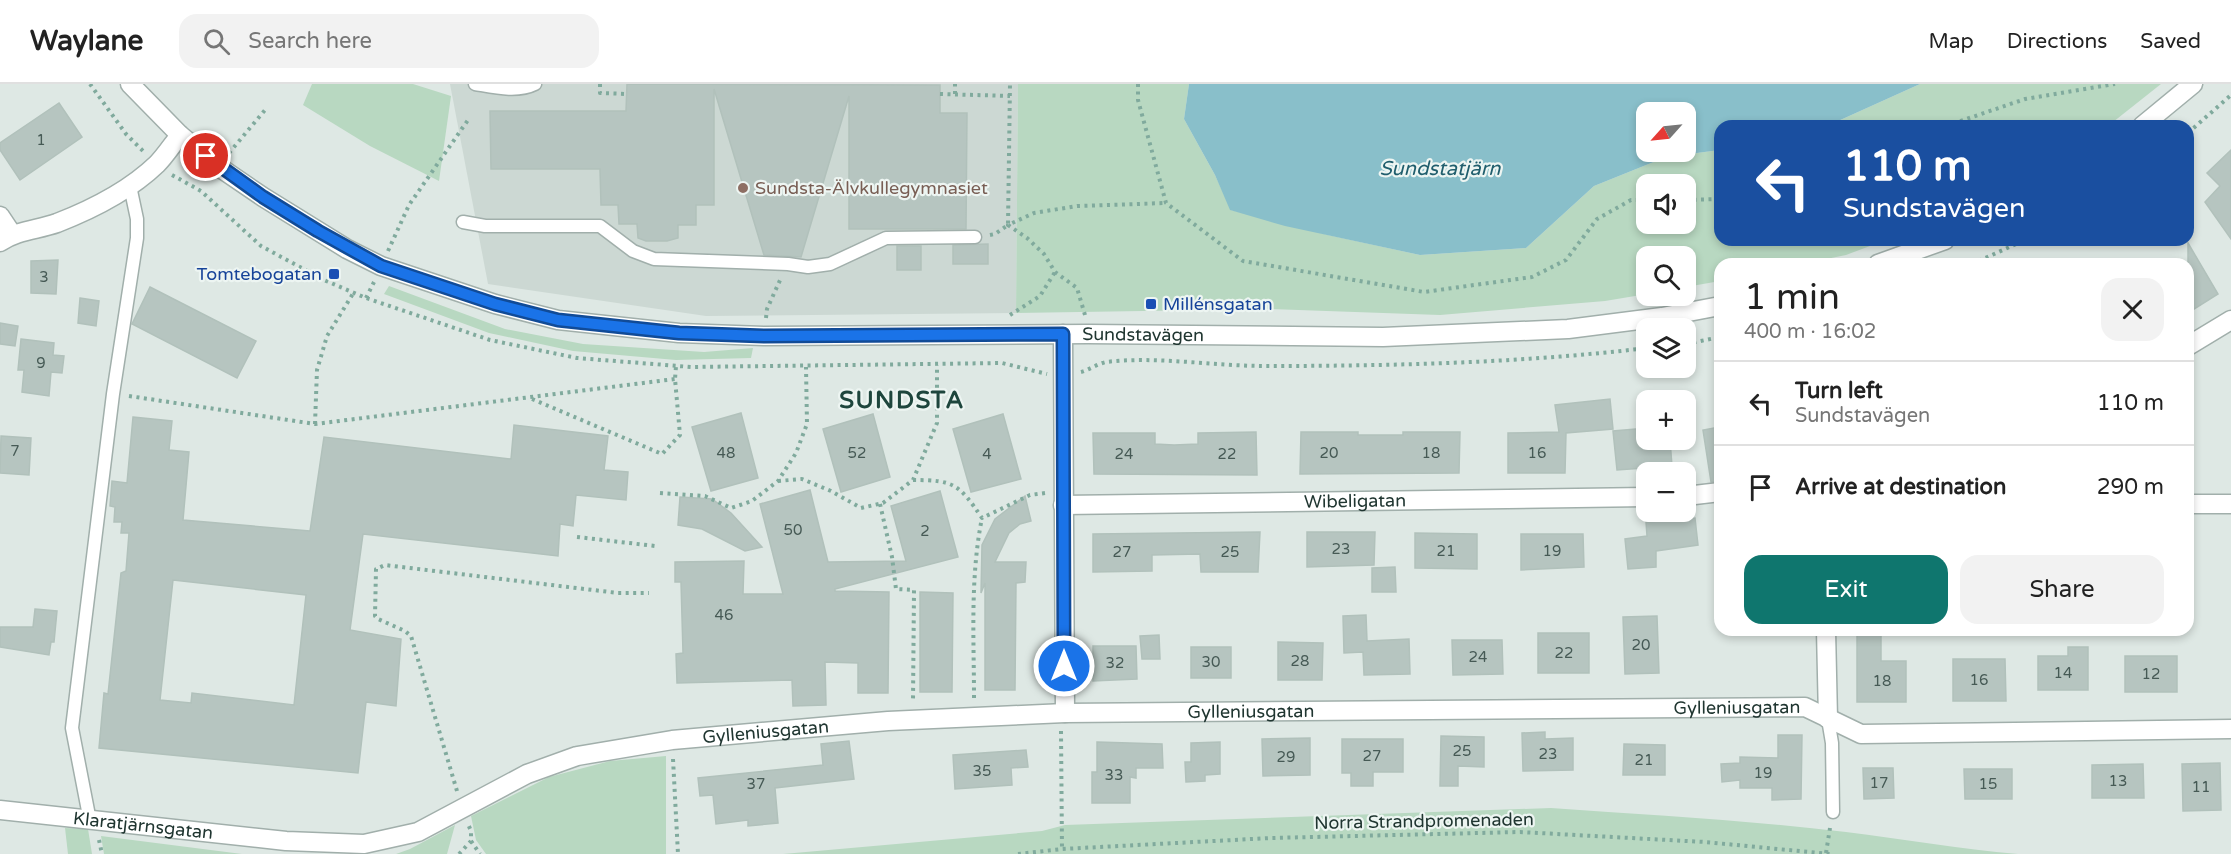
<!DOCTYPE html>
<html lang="en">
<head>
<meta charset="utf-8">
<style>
  body { margin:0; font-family:"Varela Round",sans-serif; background:#f2f2f2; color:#222; height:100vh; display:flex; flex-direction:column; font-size:22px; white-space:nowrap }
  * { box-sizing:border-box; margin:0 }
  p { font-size:20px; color:#767676 }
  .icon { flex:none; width:33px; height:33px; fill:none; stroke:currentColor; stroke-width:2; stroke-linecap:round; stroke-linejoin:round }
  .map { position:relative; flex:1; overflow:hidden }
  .sheet { position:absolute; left:1714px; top:174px; width:480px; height:378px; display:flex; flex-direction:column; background:#fff; border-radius:18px; box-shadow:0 3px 9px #0003 }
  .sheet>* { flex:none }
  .hud { position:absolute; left:1714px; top:36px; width:480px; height:126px; border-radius:18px; box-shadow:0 3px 9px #0003; background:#1a4fa0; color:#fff; overflow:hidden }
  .needle { width:39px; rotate:243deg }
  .buttons { position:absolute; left:1636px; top:18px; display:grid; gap:12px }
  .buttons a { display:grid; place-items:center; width:60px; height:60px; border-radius:12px; background:#fff; box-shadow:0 3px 9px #0003; font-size:30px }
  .pin { position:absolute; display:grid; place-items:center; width:51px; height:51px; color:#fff; margin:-26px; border:3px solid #fff; border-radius:50%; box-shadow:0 2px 6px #0007 }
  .me { position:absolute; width:66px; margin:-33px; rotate:0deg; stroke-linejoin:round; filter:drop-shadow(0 0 4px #0008) }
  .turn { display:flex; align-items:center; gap:21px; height:126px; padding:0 30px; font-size:27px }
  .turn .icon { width:78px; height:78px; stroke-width:2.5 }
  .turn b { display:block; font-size:42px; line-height:51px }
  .round { display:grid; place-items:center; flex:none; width:63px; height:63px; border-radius:18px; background:#f2f2f2 }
  .overview { display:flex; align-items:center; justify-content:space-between; height:102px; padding:0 30px }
  h1 { font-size:36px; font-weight:600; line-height:45px }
  .cta { display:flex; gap:12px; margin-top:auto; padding:12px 30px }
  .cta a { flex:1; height:69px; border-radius:18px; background:#0f766e; color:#fff; font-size:24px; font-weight:600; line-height:69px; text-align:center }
  .cta a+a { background:#f2f2f2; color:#222 }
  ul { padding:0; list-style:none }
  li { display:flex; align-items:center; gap:18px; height:84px; padding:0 30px; border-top:2px solid #e0e0e0 }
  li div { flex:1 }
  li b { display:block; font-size:22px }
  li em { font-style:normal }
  header { display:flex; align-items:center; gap:36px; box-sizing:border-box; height:84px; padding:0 30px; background:#fff; border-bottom:2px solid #e0e0e0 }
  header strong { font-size:28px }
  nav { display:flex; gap:33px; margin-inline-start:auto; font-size:21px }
  .search { width:420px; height:54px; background:#f2f2f2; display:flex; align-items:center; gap:15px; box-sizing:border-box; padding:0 21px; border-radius:18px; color:#767676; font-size:22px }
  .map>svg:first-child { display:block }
  .built { fill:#ccd8d3 }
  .green { fill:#b8d8c1; fill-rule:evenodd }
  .water { fill:#89bfca; fill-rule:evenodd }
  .building { fill:#b6c5c0; stroke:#b1c1bb; stroke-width:1.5; fill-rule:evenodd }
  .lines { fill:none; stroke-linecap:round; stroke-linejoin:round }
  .service-casing { stroke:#a1afab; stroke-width:15 }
  .minor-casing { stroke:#a1afab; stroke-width:21 }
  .tertiary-casing { stroke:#a1afab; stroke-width:21 }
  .path { stroke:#80aa9d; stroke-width:4; stroke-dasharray:3 4.5; stroke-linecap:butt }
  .service { stroke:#fff; stroke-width:12 }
  .minor { stroke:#fff; stroke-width:18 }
  .tertiary { stroke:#fff; stroke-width:18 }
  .route-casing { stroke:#114b97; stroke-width:15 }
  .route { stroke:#1a73e8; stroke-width:10 }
  .education-dot { fill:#8d6e63; stroke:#edf5f2; stroke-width:2 }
  .transit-dot { fill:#1a4fb4; stroke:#edf5f2; stroke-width:2 }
  .labels { text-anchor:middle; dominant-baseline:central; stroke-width:4.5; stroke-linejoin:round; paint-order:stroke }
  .number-label { font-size:15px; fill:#465a55 }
  .education-label { font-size:18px; fill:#785e54; stroke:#edf5f2; text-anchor:start }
  .transit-label { font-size:18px; fill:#164399; stroke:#edf5f2; text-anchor:end }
  .street-label { font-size:18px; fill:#203631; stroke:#edf5f2 }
  .water-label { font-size:20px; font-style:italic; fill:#205e6d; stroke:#edf5f2 }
  .district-label { font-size:24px; font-weight:bold; letter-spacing:1.5px; fill:#1e463d; stroke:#edf5f2 }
</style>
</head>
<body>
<header>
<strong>Waylane</strong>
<div class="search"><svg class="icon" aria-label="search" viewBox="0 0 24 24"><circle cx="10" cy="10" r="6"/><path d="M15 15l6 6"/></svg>Search here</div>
<nav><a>Map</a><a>Directions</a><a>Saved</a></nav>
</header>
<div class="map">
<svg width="2231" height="770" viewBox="0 0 2231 770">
  <rect width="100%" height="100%" fill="#dee8e4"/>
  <polygon class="built" points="450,0 1018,0 1016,229 706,232 488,200"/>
  <g class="green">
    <polygon points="312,0 413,0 451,12 439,97 370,62 303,21"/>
    <path d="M 1018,0 L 1189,0 L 1184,35 L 1215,91 L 1231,126 L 1328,151 L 1420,171 L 1526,164 L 1594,102 L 1666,73 L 1720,66 L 1720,156 L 1886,156 L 1846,171 L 1802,180 L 1720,180 L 1720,197 L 1686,203 L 1686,172 L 1647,172 L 1647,210 L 1605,217 L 1440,231 L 1270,225 L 1016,229 ZM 1647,100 L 1686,100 L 1686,140 L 1647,140 Z"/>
    <polygon points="1920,0 2161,0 2108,42 1827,42"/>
    <polygon points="389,202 505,245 583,260 704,268 753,264 751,274 676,276 573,267 489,249 384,210"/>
    <polygon points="666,672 666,770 486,770 476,756 471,732 549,693 610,677"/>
    <path d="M 1551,724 C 1649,731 1748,736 1846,748 C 1903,755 1960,765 2018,770 L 783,770 L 1042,747 L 1065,741 Z"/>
    <polygon points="455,741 447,770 396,770 410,765"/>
    <polygon points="65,744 88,745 92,770 68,770"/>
    <polygon points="101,752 242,770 104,770"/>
  </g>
  <path class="water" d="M 1189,0 L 1920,0 L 1827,42 L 1720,42 L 1720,66 L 1666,73 L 1594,102 L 1526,164 L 1420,171 L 1285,142 L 1230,126 L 1215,91 L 1184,35 ZM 1647,28 L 1686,28 L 1686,68 L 1647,68 Z"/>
  <g class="building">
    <polygon points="627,0 940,1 940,29 967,29 966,145 849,145 849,12 801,173 764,171 714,5 714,121 696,121 696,141 678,141 678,154 667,157 646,157 638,154 637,140 619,140 618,121 601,121 600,85 491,85 490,27 626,27"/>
    <polygon points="59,19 82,53 20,96 0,66 0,59"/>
    <polygon points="2231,66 2231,155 2205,118 2220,102 2207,89"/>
    <polygon points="2188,159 2218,210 2188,229"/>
    <polygon points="988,160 988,180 953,180 953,161"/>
    <rect x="897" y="162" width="24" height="24"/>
    <polygon points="58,176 56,210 31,209 31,177"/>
    <polygon points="150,203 256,257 237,294 132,240"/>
    <polygon points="80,214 99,217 96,242 78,239"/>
    <polygon points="0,239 18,242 15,262 0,260"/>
    <polygon points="21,255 54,259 53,271 64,272 62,289 51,288 49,312 22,308 24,286 18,286"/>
    <polygon points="1610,315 1613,345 1566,349 1565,389 1508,389 1508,349 1559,348 1555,321"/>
    <polygon points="741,329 758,394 711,407 692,343"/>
    <polygon points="873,330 890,393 841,408 823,345"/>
    <polygon points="1003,330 1021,395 971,408 953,345"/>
    <path d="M 133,333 L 172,337 L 169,366 L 189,368 L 183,436 L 310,447 L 324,353 L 511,375 L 514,341 L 608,352 L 604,386 L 628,388 L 626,416 L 576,411 L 573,442 L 560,440 L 558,472 L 363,450 L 350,546 L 401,555 L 396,622 L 366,618 L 358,689 L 99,664 L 104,609 L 108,610 L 121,489 L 126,487 L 129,449 L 121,449 L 122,438 L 114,438 L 115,423 L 110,422 L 112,397 L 127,399 ZM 173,496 L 306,511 L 294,621 L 192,609 L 191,619 L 160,616 Z"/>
    <polygon points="1720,343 1720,397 1711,398 1703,346"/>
    <polygon points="1647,344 1647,356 1670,356 1672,382 1617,386 1613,347"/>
    <polygon points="1256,348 1257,391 1094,390 1093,349 1155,349 1155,360 1174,361 1198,360 1198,349"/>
    <polygon points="1301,348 1358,348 1358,351 1403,351 1403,348 1460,348 1459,389 1300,390"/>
    <polygon points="1,352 31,354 29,391 0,389"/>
    <polygon points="810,406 828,478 906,477 891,422 940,407 958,473 835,505 835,507 889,508 888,609 858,609 858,579 825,578 826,621 793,622 792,596 677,599 676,570 683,569 681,498 675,498 675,478 744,477 743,510 783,510 760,420"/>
    <polygon points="1025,412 1031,437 1020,440 1009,449 995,478 1026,478 1025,498 1016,499 1015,606 985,606 985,499 981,509 982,461 995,435"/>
    <polygon points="680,413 712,415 731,429 762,463 745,467 702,445 678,441"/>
    <polygon points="1695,434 1698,461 1656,467 1656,483 1628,485 1625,455 1647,452 1646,438"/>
    <polygon points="1260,448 1258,488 1201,488 1200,470 1152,471 1152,487 1093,488 1093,450"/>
    <polygon points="1307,448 1375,448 1374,481 1307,483"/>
    <polygon points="1415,449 1477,450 1477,485 1415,484"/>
    <polygon points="1521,450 1583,450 1584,483 1521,486"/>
    <polygon points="1395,483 1396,508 1372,508 1372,484"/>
    <polygon points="920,508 953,509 952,608 920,608"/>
    <polygon points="35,525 57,527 54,558 51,558 49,571 0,563 0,543 33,543"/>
    <polygon points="1366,531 1367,557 1409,555 1410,590 1364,591 1363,568 1344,569 1343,532"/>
    <polygon points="1657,532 1659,589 1625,590 1623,533"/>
    <rect x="1538" y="549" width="51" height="40"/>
    <polygon points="1857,550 1881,550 1881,577 1906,577 1906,618 1857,618"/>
    <polygon points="1159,551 1160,575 1142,575 1140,552"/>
    <polygon points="1452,556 1502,556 1503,590 1453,591"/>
    <polygon points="1278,558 1323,559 1322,596 1278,596"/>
    <polygon points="1093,562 1136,562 1137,595 1093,597"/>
    <rect x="1191" y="563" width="40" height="31"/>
    <polygon points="2068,563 2088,563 2088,606 2038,606 2038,572 2068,572"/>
    <rect x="2125" y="572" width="52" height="36"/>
    <polygon points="1953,575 2005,575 2006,617 1953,617"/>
    <polygon points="1545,648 1545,655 1573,654 1573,686 1523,687 1522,649"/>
    <polygon points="1778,651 1802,651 1801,715 1772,716 1772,704 1740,704 1740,696 1722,698 1721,680 1740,679 1740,673 1778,674"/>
    <polygon points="1441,652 1484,653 1484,683 1458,682 1458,702 1440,702"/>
    <polygon points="1310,654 1310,691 1263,692 1262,655"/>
    <polygon points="1342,655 1403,655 1403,688 1373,688 1373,702 1351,702 1351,689 1342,689"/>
    <polygon points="849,657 854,695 775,704 778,739 748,742 748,736 716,740 713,711 700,712 698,694 823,681 821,660"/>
    <polygon points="1097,658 1162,660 1163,684 1136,684 1136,694 1130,693 1130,719 1092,719 1092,688 1097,688"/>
    <polygon points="1220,658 1220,690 1205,691 1205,697 1186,698 1185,678 1191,678 1191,659"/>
    <polygon points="1624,660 1665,661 1665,691 1623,691"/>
    <polygon points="1026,666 1028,683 1011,684 1012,701 955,705 953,671"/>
    <polygon points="2220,679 2221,726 2183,727 2182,680"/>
    <polygon points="2143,680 2144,714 2092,714 2092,681"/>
    <polygon points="1863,684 1893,684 1894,714 1864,715"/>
    <polygon points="1964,685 2012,685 2012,715 1965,715"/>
  </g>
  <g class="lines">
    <g class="service-casing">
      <g id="service">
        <path d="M 475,0 C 493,3 517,9 535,0"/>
        <polyline points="463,138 485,142 600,142 633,167 654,175 788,180 808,183 830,180 886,154 975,153"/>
        <polyline points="1828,635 1832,659 1833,728"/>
        <polyline points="90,737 72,644 113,310 137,154 137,135 130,102"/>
      </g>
    </g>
    <g class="minor-casing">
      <g id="minor">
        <polyline points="0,132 12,150"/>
        <path d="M 0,158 C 18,146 37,146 57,139 C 93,125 129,107 157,80 C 165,72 172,61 180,51"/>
        <polyline points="1063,250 1065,629"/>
        <polyline points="2188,262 2231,236"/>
        <polyline points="1686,412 1720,408"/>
        <polyline points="2188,420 2231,420"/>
        <path id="s1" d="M 1063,421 L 1647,413"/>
        <polyline points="1826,546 1828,635"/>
        <path id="s2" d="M 0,726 L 286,757 L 364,760 L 418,748 L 527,690 L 577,672 L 672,656 L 888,637 L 1065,629 L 1805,623 L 1861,650 L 2231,645"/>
      </g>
    </g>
    <g class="tertiary-casing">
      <g id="tertiary">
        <path id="s3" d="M 130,0 L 180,51 L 219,83 L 263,113 L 347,165 L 381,182 L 495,220 L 558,236 L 679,249 L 764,252 L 1088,250 L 1383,253 L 1568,245 L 1662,233 L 1720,222"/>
        <polyline points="2142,42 2193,0"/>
        <polyline points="1878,180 1945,156"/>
      </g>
    </g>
    <g class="path">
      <polyline points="90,0 126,50 143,67"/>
      <polyline points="600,0 600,9 627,10"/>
      <polyline points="1138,0 1138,16 1166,119 1243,177 1424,208 1532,193 1566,176 1597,135 1631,116 1647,116"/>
      <polyline points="940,10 1010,12"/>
      <polyline points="955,10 955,0"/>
      <polyline points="1946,42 2025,15 2115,0"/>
      <polyline points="2188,49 2231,11"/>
      <polyline points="229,69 265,26"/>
      <polyline points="172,91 201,107 261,162 324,196 366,214 490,256 577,274 691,283 1002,279 1047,290"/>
      <polyline points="1686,116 1720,115"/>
      <polyline points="990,151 995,150 1008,141 1010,0"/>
      <polyline points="388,167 409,121 468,36"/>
      <polyline points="1972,180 2025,156"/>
      <polyline points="366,214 374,198"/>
      <polyline points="1010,231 1040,212 1055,188"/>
      <polyline points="1085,231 1077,204 1055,188 1044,170 1027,154 1008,141 1034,129 1077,122 1166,119"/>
      <polyline points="766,234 767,225 781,194"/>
      <polyline points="1686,260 1720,253"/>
      <path d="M 1081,288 C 1089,286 1097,280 1106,278 C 1156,272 1214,282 1265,282 C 1392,282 1521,279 1647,264"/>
      <polyline points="129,312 315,340 675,295"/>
      <polyline points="532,315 662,370 680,351 675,295 676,282"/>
      <polyline points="315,340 317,286 327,252 354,208"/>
      <path d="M 913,396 C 954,396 959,400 982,434 L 1030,411 L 1045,409"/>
      <polyline points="778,397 802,395 831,407 861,424 883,419 913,396 937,339 937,281"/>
      <polyline points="660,409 705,412 731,424 752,417 778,397 796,369 807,340 806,283"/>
      <polyline points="880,420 892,473 896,505 914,506 913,617"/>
      <polyline points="577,453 655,462"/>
      <path d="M 974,614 C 974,554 970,493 982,434"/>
      <polyline points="1061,647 1062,765"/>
      <polyline points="673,675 678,770"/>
      <polyline points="457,707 411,552 405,547 378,535 375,532 376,485 385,481 618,509 649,509"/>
      <polyline points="99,756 102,770"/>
      <polyline points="471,757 480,770"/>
      <polyline points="1826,769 1830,744"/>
      <polyline points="459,770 471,757 471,747 468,740"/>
      <polyline points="1018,770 1062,765 1271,754 1520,748 1705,758 1830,770"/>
    </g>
    <use href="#service" class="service"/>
    <use href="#minor" class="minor"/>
    <use href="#tertiary" class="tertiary"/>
  </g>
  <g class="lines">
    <g class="route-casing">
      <polyline id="route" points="206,72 263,113 318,147 381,182 495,220 558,236 679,249 764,252 1063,250 1064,582"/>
    </g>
    <use href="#route" class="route"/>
  </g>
  <circle class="education-dot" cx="743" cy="104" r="6"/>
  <g class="transit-dot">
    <rect x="328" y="184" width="12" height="12" rx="3"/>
    <rect x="1145" y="214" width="12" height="12" rx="3"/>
  </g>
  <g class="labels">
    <g class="number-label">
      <text x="41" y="56">1</text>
      <text x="44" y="193">3</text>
      <text x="41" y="279">9</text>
      <text x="15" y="367">7</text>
      <text x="726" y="369">48</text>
      <text x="857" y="369">52</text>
      <text x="1329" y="369">20</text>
      <text x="1431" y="369">18</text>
      <text x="1537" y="369">16</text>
      <text x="987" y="370">4</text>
      <text x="1124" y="370">24</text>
      <text x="1227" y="370">22</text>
      <text x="793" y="446">50</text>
      <text x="925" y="447">2</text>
      <text x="1341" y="465">23</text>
      <text x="1446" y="467">21</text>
      <text x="1552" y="467">19</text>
      <text x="1122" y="468">27</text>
      <text x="1230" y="468">25</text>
      <text x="724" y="531">46</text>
      <text x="1641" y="561">20</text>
      <text x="1564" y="569">22</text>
      <text x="1478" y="573">24</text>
      <text x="1300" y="577">28</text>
      <text x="1211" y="578">30</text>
      <text x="1115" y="579">32</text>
      <text x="2063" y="589">14</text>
      <text x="2151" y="590">12</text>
      <text x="1979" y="596">16</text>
      <text x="1882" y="597">18</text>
      <text x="1462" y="667">25</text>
      <text x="1548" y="670">23</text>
      <text x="1372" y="672">27</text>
      <text x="1286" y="673">29</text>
      <text x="1644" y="676">21</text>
      <text x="982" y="687">35</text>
      <text x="1763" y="689">19</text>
      <text x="1114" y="691">33</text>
      <text x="2118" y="697">13</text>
      <text x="1879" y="699">17</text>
      <text x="756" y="700">37</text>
      <text x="1988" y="700">15</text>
      <text x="2201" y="703">11</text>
    </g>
    <g class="education-label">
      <text x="755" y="104">Sundsta-Älvkullegymnasiet</text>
    </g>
    <g class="transit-label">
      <text x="322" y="190">Tomtebogatan</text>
      <text x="1163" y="220" text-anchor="start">Millénsgatan</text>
    </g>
    <g class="street-label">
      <text stroke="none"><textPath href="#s3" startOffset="1083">Sundstavägen</textPath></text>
      <text stroke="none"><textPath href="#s1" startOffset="292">Wibeligatan</textPath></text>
      <text stroke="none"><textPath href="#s2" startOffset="1760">Gylleniusgatan</textPath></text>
      <text stroke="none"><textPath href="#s2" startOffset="1274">Gylleniusgatan</textPath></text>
      <text stroke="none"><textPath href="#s2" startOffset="788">Gylleniusgatan</textPath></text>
      <text transform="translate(1424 737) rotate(-1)">Norra Strandpromenaden</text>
      <text stroke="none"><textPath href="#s2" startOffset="144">Klaratjärnsgatan</textPath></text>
    </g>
    <g class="water-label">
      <text x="1440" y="85">Sundstatjärn</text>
    </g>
    <g class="district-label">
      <text x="902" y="316">SUNDSTA</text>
    </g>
  </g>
</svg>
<div class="buttons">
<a><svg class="needle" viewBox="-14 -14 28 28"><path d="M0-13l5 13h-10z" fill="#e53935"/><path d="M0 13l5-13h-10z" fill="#767676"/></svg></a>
<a><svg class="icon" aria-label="sound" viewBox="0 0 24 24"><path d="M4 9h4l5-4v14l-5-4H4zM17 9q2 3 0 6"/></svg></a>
<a><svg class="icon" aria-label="search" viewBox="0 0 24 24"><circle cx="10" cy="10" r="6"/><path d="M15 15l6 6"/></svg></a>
<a><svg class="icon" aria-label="layers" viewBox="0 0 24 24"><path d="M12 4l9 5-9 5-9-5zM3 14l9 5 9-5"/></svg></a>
<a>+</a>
<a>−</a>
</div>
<div class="pin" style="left:206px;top:72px;background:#d93025"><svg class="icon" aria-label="arrive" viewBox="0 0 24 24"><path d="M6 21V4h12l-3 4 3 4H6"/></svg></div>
<svg class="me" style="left:1064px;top:582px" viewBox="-20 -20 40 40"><circle r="17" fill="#1a73e8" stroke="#fff" stroke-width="3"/><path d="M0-11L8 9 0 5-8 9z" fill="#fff"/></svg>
<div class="hud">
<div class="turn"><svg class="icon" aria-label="left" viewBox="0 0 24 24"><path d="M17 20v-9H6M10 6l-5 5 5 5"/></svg><div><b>110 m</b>Sundstavägen</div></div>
</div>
<section class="sheet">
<div class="overview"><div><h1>1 min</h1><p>400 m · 16:02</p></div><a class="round"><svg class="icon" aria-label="close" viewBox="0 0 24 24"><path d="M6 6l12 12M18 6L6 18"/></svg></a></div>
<ul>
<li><svg class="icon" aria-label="left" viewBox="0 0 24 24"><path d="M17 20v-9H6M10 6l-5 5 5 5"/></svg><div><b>Turn left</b><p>Sundstavägen</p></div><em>110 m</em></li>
<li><svg class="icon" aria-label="arrive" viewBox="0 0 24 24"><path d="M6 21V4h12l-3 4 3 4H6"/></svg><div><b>Arrive at destination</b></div><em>290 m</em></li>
</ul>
<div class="cta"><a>Exit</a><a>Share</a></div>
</section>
</div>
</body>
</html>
